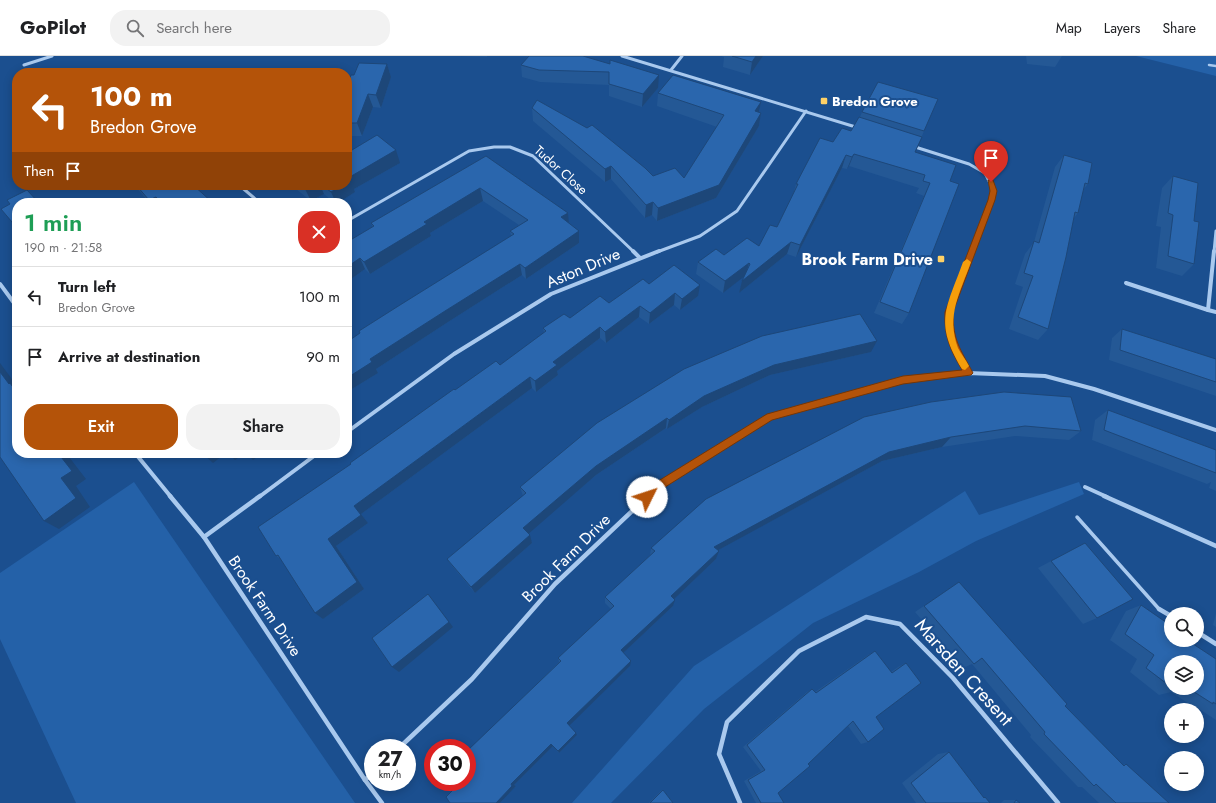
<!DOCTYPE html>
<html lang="en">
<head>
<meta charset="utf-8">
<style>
  body { margin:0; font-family:Jost,sans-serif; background:#f2f2f2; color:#202124; height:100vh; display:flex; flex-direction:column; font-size:15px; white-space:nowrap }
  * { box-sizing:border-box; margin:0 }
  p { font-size:13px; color:#757577 }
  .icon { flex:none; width:22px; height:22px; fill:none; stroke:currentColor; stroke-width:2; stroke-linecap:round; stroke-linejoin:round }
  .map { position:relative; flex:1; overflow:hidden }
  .side { position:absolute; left:12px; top:142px; width:340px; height:260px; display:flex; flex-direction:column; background:#fff; border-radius:16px; box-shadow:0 2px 10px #0003 }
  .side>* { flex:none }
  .banner { position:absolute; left:12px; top:12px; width:340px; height:122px; border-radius:16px; box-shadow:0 2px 10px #0003; background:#b45309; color:#fff; overflow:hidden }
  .fabs { position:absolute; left:1164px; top:551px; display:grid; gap:8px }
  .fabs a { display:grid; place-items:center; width:40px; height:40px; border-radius:50%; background:#fff; box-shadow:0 2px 10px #0003; font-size:20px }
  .speed { position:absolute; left:364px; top:683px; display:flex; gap:8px; font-size:20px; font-weight:700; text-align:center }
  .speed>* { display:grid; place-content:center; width:52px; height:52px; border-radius:50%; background:#fff; box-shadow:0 2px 10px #0003; line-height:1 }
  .speed small { font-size:10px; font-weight:400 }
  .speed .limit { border:6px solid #d22; background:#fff; color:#111 }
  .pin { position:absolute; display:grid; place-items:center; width:34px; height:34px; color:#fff; margin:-41px -17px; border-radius:50% 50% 50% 0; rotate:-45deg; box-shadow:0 0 4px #0007 }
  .pin .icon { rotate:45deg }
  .me { position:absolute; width:44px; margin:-22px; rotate:49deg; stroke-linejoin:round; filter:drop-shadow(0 0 3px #0008) }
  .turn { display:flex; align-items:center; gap:14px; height:84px; padding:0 12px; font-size:18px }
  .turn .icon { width:52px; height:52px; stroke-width:2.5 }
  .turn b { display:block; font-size:28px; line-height:34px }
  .then { display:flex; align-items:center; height:38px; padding:0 12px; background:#0003; gap:8px; font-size:15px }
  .round { display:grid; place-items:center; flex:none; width:42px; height:42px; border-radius:16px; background:#f2f2f2 }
  .headline { display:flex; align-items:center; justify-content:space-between; height:68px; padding:0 12px }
  h1 { font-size:24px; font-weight:600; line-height:30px; color:#1e9e55 }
  .button { display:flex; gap:8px; margin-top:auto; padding:8px 12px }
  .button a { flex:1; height:46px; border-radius:16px; background:#b45309; color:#fff; font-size:16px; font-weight:600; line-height:46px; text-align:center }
  .button a+a { background:#f2f2f2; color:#202124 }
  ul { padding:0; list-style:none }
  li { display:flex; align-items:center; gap:12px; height:60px; padding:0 12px; border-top:1px solid #e0e0e0 }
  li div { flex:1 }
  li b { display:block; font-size:15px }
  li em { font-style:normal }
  header { display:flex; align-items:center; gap:24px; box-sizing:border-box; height:56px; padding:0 20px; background:#fff; border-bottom:1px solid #e0e0e0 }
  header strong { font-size:19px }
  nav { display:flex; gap:22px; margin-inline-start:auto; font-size:14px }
  .search { width:280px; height:36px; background:#f2f2f2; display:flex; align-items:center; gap:10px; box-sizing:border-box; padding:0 14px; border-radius:16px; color:#757577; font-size:15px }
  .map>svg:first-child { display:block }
  .green { fill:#2461a8 }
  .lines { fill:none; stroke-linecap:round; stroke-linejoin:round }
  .lane-far1 { stroke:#a9c9ee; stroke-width:2.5 }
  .lane { stroke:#a9c9ee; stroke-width:3.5 }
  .street-far2 { stroke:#a9c9ee; stroke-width:3 }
  .street-far1 { stroke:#a9c9ee; stroke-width:4 }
  .street { stroke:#a9c9ee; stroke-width:4.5 }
  .wall { fill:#245895; fill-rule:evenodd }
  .shaded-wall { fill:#1d4779 }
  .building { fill:#2a66ad; stroke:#1d4779 }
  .route { fill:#b45309; stroke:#753606 }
  .slow { fill:#f59e0b }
  .poi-dot { fill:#ffd166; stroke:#1b4f8f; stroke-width:1.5 }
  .labels { text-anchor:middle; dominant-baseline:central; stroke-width:4; stroke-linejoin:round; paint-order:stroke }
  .far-poi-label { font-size:13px; font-weight:bold; fill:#fff; stroke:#1b4f8f; text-anchor:start }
  .far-street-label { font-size:13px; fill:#fff; stroke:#1b4f8f }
  .poi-label { font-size:16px; font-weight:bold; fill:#fff; stroke:#1b4f8f; text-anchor:end }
  .street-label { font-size:16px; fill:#fff; stroke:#1b4f8f }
  .near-street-label { font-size:19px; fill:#fff; stroke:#1b4f8f }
</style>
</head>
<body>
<header>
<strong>GoPilot</strong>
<div class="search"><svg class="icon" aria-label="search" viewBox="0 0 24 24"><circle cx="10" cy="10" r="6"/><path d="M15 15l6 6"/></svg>Search here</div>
<nav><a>Map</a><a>Layers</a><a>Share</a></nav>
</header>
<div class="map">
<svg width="1216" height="747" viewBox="0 0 1216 747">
  <rect width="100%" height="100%" fill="#1b4f8f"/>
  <g class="green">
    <polygon points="1136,0 1216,0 1216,20"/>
    <polygon points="134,426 355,747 76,747 0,583 0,517"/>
    <polygon points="1079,426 1084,438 976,485 919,516 813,567 704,653 611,747 572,747 694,610 965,435 979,459"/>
  </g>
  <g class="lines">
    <polyline class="lane-far1" points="1209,9 1216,10"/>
    <polyline class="lane" points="1077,461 1159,553"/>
    <g class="street-far2">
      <polyline points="622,0 859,72"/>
      <polyline points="24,9 52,0"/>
      <polyline points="671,14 682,0"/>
      <polyline points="912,90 969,108 985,117 994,135 971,196"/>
      <polyline points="239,129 260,147"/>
      <polyline points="347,165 469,95 494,91 510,91 533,100 634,196"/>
      <polyline points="657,196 700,180 737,155 806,55"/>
      <polyline points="1214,196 1216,175"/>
    </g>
    <g class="street-far1">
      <polyline points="633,195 640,202"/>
      <polyline points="1214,195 1208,254 1216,256"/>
      <polyline points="1126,227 1208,254"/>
      <polyline points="0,228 17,251"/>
      <polyline points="968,317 954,288 949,256 972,195"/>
      <polyline points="347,376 454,298 551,238 659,195"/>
      <polyline points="135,397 171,441"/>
      <polyline points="1085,431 1107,441"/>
      <polyline points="259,441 318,397"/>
      <polyline points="647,441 658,430 770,361 903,324 968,317 1045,320 1094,333 1216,374"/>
    </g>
    <g class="street">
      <polyline points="170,440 204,481 365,724 373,717"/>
      <polyline points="1104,440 1216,490"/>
      <polyline points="204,481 260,440"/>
      <polyline points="1159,553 1171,560"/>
      <polyline points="1197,576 1216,588"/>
      <polyline points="399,692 472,623 555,528 648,440"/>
      <polyline points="365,724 382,747"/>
      <polyline points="740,747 719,698 727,666 799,595 866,561 900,568 953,622 1058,747"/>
    </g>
  </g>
  <g class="wall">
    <polygon points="461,0 487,0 487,1"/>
    <polygon points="583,0 658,32 642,51 609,40 609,29 540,26 522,21 521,9"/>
    <polygon points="721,0 763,0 750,19 723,11 724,1"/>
    <polygon points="1026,0 1062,0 1055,11 1027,8"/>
    <polygon points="387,8 391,21 381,52 373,51 362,80 347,80 347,30 354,19"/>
    <polygon points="658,37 761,57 759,70 716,142 657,165 652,159 645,162 611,123 605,126 533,65 532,52 653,120 684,122 717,71 657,50"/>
    <polygon points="938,43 915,96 950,125 909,257 902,268 874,257 924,140 916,137 919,132 849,110 847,113 842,112 796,201 787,198 739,237 745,219 723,237 696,218 698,206 759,190 777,171 793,139 796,128 833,86 851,75 860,61 862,56"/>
    <polygon points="1064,99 1088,128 1083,134 1078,157 1074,162 1048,273 1038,284 1009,273 1023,231 1015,228 1025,198 1034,186 1055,111"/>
    <polygon points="486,100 568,157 568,167 579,187 526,223 522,219 448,266 376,313 378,317 347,336 347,286 360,278 359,275 511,180 510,175 519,169 483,145 430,177 431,180 370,218 365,213 347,226 373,171 371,167"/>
    <polygon points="400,107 354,133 355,136 338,147 335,147 324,138 311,145 291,129 347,129"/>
    <polygon points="1173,120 1194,165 1194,208 1182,220 1156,212 1161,171 1156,170 1162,132"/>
    <polygon points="134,129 193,129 213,147 150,147"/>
    <polygon points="649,228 698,240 680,254 674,249 649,268 639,261 606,287 600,282 557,315 558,319 536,336 532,332 361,458 368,467 336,490 364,533 323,563 281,503 276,500 351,408 455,334 500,309 544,277 543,272 609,247"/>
    <polygon points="1122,273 1216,303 1216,340 1109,304 1112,282"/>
    <polygon points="871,296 770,319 702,351 667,373 666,372 596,419 528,477 532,487 475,537 452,510 447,503 523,440 520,431 684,313"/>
    <polygon points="931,346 1081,375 1069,384 1015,380 942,391 882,405 718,494 716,503 674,543 673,550 623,597 630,610 569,669 577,679 559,697 553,690 514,729 516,730 500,747 450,747 467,726 467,693 469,694 559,606 558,602 611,553 605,547 605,541 650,499 651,492"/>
    <polygon points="1108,354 1216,394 1216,435 1209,432 1211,426 1207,428 1092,384 1095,364"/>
    <polygon points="1051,505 1097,562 1083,568 1038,512"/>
    <polygon points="959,526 1065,650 1123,709 1126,708 1169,747 1099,747 1082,731 1078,731 1030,681 1031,679 972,608 963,612 915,556"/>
    <path d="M 1141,549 L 1169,572 L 1216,603 L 1216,664 L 1196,651 L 1194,651 L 1171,636 L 1159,639 L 1130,616 L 1137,603 L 1110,584 L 1126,555 ZM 1171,606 L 1197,632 L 1171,632 Z"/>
    <polygon points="1216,557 1216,571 1213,569"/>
    <polygon points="875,595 891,616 898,611 906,607 876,661 868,686 861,688 848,670 778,737 784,747 756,747 744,725 761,715 743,691 807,636 812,633 815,636 868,599"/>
    <polygon points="949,696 983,741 985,741 990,747 916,747 902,727 938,698"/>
    <polygon points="663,734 673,747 649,747 661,735"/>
    <polygon points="1004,744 1016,744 1020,747 1001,747"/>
  </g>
  <g class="shaded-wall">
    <polygon points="756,0 763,0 750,19 752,6"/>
    <polygon points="387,8 391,21 381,52 376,39"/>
    <polygon points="659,19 658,32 642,51 643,38"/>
    <polygon points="368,38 373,51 362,80 357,67"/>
    <polygon points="761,46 758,59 755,55"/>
    <polygon points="761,57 759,70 716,142 657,165 658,152"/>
    <polygon points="396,94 400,107 354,133 355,136 338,147 336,147 331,136 342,129 347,129 348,122"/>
    <polygon points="854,98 849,110 847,113 852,101"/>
    <polygon points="846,99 842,112 796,201 800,189"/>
    <polygon points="611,110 611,123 605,126 605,113"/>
    <polygon points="312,129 320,129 324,138 311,145 305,133"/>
    <polygon points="480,132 483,145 430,177 431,180 370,218 364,206 424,166"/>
    <polygon points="156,141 160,147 151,147 149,144"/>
    <polygon points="653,146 652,159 645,162 646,149"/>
    <polygon points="568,157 569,169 561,161"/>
    <polygon points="579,175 579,187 526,223 525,212"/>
    <polygon points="791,186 787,198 739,237 742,225"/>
    <polygon points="360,202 365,213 347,226 347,211"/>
    <polygon points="749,207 746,219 723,237 725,225"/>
    <polygon points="520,208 522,219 448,266 376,313 378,317 347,336 347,322 370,303 445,255"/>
    <polygon points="700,229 698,240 680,254 682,243"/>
    <polygon points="675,237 674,249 649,268 650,257"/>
    <polygon points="640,250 639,261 606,287 605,276"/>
    <polygon points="600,271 600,282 557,315 558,319 536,336 535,325 553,306"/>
    <polygon points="877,285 871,296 770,319 702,351 667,373 669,364 704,340 774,309"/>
    <polygon points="0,307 17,330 17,337 9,328 0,316"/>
    <polygon points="530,321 532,332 361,458 368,467 336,490 364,533 323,563 315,557 328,483 354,450"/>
    <polygon points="667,362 666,372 596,419 526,480 523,472 596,410"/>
    <polygon points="951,381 942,391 882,405 711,498 714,491 889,396"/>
    <polygon points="58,397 66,397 86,423 76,430 90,451 59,473 44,465 61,422"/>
    <polygon points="202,397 226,397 213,407"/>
    <polygon points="228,397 245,397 235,404"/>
    <polygon points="246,397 263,397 253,404"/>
    <polygon points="530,479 532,487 475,537 471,531"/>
    <polygon points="719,495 716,503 670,547 671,540"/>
    <polygon points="428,538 453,571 399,616 392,611"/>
    <polygon points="675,544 673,550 621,599 621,594"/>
    <polygon points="631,605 630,610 569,670 567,667"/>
    <polygon points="576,677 577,679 559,697 558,695"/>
    <polygon points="551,688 553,690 514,729 516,730 500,747 496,747 511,728"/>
  </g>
  <g class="building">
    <polygon points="529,0 583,0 610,8 610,4 659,19 643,38 609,28 609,16 539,14 521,9"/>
    <polygon points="732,0 756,0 752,6"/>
    <polygon points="359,7 387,8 376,39 368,38 357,67 347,67 347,30 351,19 354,19"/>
    <polygon points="673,19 761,46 755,55 761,57 719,129 658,152 653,146 646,149 611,110 605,113 532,52 537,44 587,72 592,69 645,112 653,120 675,112 684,122 724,59 658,37"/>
    <polygon points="878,26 938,43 924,75 862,56"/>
    <polygon points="859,61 922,81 915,96 956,109 950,125 959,128 909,257 880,246 930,127 923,125 925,119 854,98 852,101 846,99 800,189 791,186 742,225 750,208 749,207 725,225 698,206 716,193 724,199 747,182 759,190 770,169 777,171 798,128 796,128 820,82 833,86 842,72 851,75"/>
    <polygon points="377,79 396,94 348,122 350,124 347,126 347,97"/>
    <polygon points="1064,99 1092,107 1088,128 1085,127 1078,157 1075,156 1066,201 1048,273 1018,261 1033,220 1024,217 1034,185 1039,187"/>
    <polygon points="486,100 568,157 561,161 579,175 525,212 520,208 445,255 370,303 372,306 347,322 347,286 360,277 359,275 400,249 514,178 510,175 528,164 480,132 424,166 427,168 364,206 360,202 347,211 347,186 374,170 371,167"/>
    <polygon points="1173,120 1198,127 1194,165 1199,166 1194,208 1168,200 1173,159 1168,157"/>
    <polygon points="136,129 193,129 213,147 162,147 156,141 149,144"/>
    <polygon points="301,129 312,129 305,133"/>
    <polygon points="322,129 342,129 331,136"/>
    <polygon points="27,134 39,147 17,147 17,172 1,153 10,148 7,144"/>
    <polygon points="674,209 700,229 682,243 675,237 650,257 640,250 605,276 600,271 553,306 557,309 535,325 530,321 354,450 361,459 328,483 357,526 315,557 278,499 276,500 258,471 351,408 350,407 454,333 455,334 496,305 500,309 546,275 543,272 564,258 570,262 600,240 609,247 643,223 649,228"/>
    <polygon points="860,258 877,285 774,309 704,340 669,364 667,362 596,410 523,472 530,479 471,531 447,503 526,437 520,431 597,367 684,313 762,280"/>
    <polygon points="1122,273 1216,303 1216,326 1120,294"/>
    <polygon points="0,316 9,328 10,327 17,337 17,397 58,397 72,415 61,422 76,442 44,465 0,401"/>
    <polygon points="1004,336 1071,341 1081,375 1025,370 951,381 889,396 714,491 719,495 671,540 675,544 621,594 631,605 567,667 576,677 558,695 551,688 511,728 512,730 496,747 450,747 446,741 460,727 459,726 467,726 467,695 561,605 558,602 614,550 605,541 655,495 651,492 706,443 864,361 931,346"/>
    <polygon points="1108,354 1216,394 1216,417 1104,374"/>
    <polygon points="1085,487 1133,543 1097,562 1051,505"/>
    <polygon points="959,526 1067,648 1065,650 1124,710 1126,708 1169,747 1116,747 1096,728 1094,730 1044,678 1045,676 982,602 974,608 924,550"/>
    <polygon points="428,538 449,566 392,611 372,582"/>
    <polygon points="1141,549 1170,569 1169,572 1171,573 1171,584 1187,584 1216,603 1216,648 1213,646 1213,648 1188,632 1197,632 1197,606 1171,606 1171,631 1146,612 1154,599 1125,578"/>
    <polygon points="875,595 892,617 906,607 921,627 876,661 884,673 868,686 853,665 808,708 810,710 778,737 784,747 761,747 748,724 765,714 747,689 812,633 816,637"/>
    <polygon points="1173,632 1178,632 1177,635"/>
    <polygon points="949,696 984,742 985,741 990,747 926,747 911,727"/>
    <polygon points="663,734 673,747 650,747"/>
    <polygon points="1016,744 1020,747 1014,747"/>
  </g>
  <path class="route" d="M 988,124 L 993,124 L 997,135 L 995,144 L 953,256 C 953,285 960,292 973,317 L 971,319 L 903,328 L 772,364 L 662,433 L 650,444 L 643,444 L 642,441 L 655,427 L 767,358 L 903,320 L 962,314 C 950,293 944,281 945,256 L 988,144 L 990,135 Z"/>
  <path class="slow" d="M 967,203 L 971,206 C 960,237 946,259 958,292 C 961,298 966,304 969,310 L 965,314 L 962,313 C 934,266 946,253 963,206 Z"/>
  <g class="poi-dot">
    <rect x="820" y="41" width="8" height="8" rx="2"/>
    <rect x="937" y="199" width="8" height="8" rx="2"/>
  </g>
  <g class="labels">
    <g class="far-poi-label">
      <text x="832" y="45">Bredon Grove</text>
    </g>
    <g class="far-street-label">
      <text transform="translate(561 114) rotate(42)">Tudor Close</text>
    </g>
    <g class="poi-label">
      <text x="933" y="203">Brook Farm Drive</text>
    </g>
    <g class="street-label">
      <text transform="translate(583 212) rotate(-23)">Aston Drive</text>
      <text transform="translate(566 502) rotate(-45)">Brook Farm Drive</text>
      <text transform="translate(265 550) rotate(56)">Brook Farm Drive</text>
    </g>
    <g class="near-street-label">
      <text transform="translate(964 616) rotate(48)">Marsden Cresent</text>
    </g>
  </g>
</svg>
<div class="fabs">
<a><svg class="icon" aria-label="search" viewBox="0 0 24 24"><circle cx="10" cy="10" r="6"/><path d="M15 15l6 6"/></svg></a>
<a><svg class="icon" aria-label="layers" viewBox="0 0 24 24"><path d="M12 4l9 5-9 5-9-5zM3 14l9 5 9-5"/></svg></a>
<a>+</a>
<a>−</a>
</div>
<div class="speed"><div>27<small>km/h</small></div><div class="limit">30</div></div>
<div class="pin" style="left:991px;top:126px;background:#d93025"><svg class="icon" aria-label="arrive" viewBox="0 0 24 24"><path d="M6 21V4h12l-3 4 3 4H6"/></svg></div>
<svg class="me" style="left:647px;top:441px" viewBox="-20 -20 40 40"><circle r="19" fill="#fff"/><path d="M0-13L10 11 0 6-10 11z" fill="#b45309"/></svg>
<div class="banner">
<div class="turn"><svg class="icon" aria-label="left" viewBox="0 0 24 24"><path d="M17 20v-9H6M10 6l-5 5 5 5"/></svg><div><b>100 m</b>Bredon Grove</div></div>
<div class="then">Then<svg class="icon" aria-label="arrive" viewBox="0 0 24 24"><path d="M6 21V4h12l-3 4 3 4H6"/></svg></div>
</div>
<section class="side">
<div class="headline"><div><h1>1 min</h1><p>190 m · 21:58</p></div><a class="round" style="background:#d93025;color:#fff"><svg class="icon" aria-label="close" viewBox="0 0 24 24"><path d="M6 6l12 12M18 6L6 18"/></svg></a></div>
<ul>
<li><svg class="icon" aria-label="left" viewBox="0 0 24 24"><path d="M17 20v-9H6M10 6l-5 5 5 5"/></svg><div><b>Turn left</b><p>Bredon Grove</p></div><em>100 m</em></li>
<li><svg class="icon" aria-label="arrive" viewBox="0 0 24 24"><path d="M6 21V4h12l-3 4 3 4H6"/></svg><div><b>Arrive at destination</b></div><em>90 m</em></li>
</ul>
<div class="button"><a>Exit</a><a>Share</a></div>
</section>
</div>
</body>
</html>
